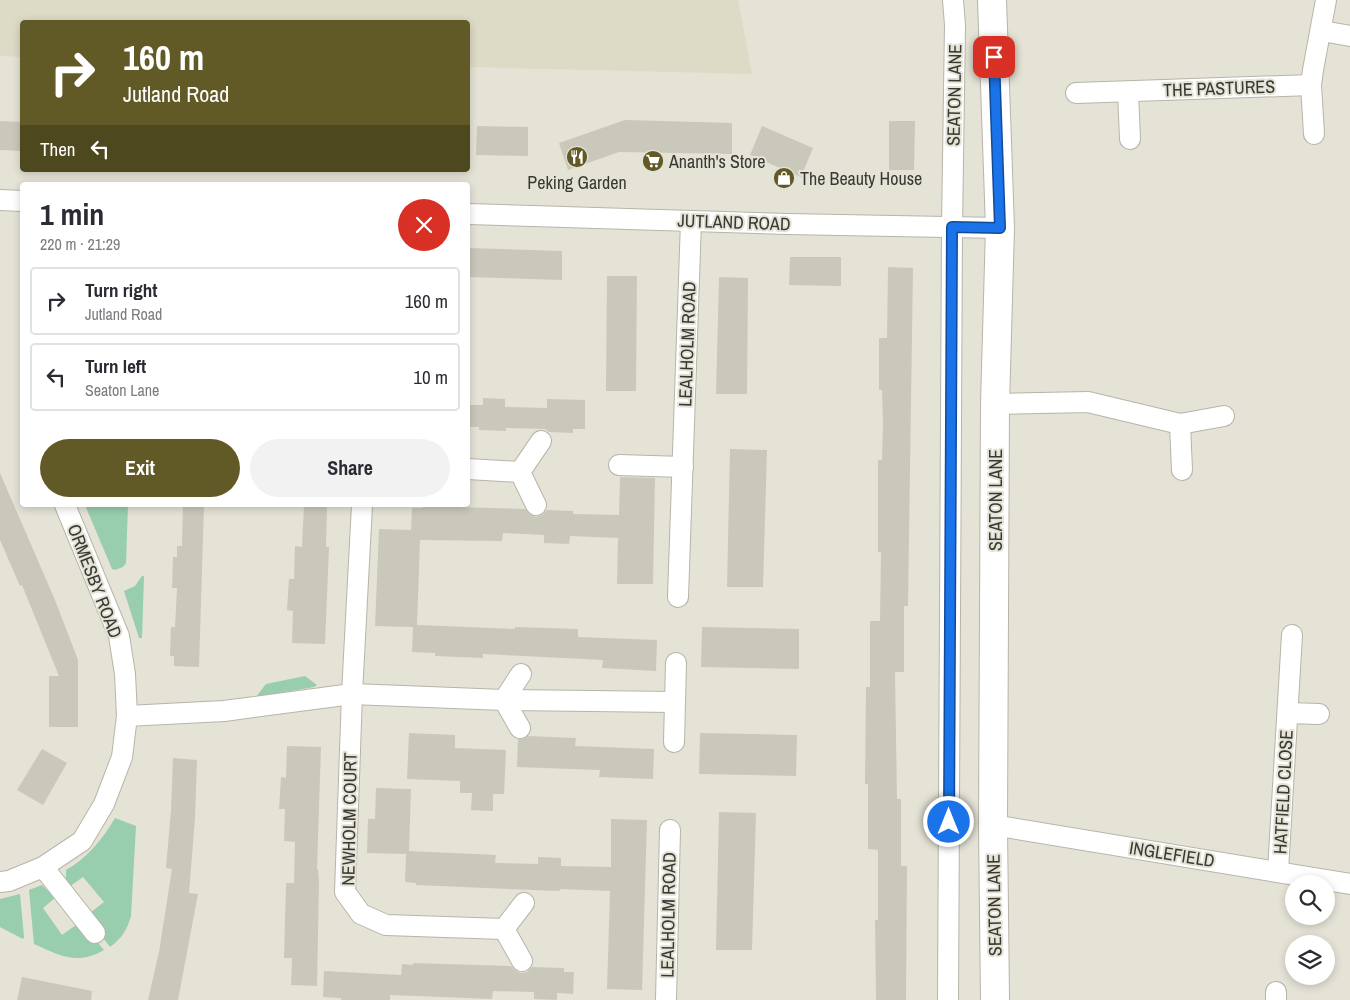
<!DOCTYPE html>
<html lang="en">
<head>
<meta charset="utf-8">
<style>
  body { margin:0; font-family:"Archivo Narrow",sans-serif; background:#f2f2f3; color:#2b2b33; height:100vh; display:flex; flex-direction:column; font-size:19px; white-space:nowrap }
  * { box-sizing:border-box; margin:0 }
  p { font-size:16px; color:#7c7c81 }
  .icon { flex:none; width:28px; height:28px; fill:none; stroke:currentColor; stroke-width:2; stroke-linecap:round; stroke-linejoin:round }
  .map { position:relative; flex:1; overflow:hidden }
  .drawer { position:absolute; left:20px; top:182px; width:450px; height:325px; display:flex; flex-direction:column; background:#fff; border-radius:5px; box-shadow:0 2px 8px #0003 }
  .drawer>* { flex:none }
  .guide { position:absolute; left:20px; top:20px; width:450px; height:152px; border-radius:5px; box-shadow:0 2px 8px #0003; background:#625a26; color:#fff; overflow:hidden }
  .buttons { position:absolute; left:1285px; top:875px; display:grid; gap:10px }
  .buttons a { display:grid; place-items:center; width:50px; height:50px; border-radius:50%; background:#fff; box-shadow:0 2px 8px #0003; font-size:25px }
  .pin { position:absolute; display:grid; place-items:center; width:42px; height:42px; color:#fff; margin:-21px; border-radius:10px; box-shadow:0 2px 8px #0006 }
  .me { position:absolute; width:55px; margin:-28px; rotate:0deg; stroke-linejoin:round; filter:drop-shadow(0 0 4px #0008) }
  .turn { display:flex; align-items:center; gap:18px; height:105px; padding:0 20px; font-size:22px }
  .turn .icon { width:65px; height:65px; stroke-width:2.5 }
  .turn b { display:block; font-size:35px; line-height:42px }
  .then { display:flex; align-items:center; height:48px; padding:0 20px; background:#0003; gap:10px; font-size:19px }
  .round { display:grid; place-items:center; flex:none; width:52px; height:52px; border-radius:26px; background:#f2f2f3 }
  .summary { display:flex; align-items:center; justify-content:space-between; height:85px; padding:0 20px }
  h1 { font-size:30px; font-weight:700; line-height:38px }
  .action { display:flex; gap:10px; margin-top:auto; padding:10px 20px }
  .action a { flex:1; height:58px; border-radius:30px; background:#625a26; color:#fff; font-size:20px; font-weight:700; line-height:58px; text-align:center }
  .action a+a { background:#f2f2f3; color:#2b2b33 }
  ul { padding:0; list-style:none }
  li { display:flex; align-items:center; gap:15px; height:68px; margin:0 10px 8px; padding:0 10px; border:2px solid #e1e1e2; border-radius:5px }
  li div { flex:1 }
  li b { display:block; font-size:19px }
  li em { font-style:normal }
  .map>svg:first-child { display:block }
  .built { fill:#dddac5 }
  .green { fill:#98cdad }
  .building { fill:#cac8bb }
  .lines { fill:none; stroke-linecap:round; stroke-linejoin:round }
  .minor-casing { stroke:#b7b5a9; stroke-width:22 }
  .secondary-casing { stroke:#b7b5a9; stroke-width:30 }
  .minor { stroke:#fff; stroke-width:20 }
  .secondary { stroke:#fff; stroke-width:28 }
  .route-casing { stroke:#114b97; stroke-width:12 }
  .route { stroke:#1a73e8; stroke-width:9 }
  .labels { text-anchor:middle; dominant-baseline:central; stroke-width:4; stroke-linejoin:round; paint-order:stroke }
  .street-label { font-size:18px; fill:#393833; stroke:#e5e3d6 }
  .poi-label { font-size:18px; fill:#393833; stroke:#e5e3d6; text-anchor:start }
</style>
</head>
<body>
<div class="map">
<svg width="1350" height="1000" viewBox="0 0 1350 1000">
  <rect width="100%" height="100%" fill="#e5e3d6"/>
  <polygon class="built" points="0,0 738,0 752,74 468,67 468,22 22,22 22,57 0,56"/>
  <g class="green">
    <polygon points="85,505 128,505 126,563 123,567 115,570 112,569"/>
    <polygon points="142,576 144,576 142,638 139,638 124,591 135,586"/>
    <polygon points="305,676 317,685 314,687 256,697 266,684"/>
    <path d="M 115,818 L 136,826 L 131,916 C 127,930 122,938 110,947 L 97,930 L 90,913 L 104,902 L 83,877 L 69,887 L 66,883 L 66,870 C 86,859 103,839 115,818 Z"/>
    <path d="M 42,885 L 55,898 L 43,908 L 62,935 L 76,925 L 86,939 L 92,936 L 104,950 C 77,966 59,955 34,944 L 29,890 Z"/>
    <polygon points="20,894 24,937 23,939 0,927 0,899"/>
  </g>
  <g class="building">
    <polygon points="625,120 732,123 732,154 619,152 568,170 559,143"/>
    <polygon points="0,121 22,122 22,151 0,150"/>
    <polygon points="889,121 915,121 914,170 889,170"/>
    <polygon points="477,126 528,127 528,156 476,155"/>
    <polygon points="762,126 813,148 801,177 750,155"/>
    <polygon points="468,248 562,251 562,280 468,277"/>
    <polygon points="790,257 841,257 841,286 789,285"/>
    <polygon points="888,267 913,268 908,606 904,606 904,672 895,672 897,799 901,799 901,866 907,866 906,1000 876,1000 875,920 878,920 878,850 868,849 868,784 865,784 866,687 870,687 870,621 880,621 881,552 878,552 878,460 882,460 883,424 882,390 879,390 879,338 887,338"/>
    <polygon points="607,276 637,276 636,391 606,391"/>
    <polygon points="719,277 748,278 747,394 716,394"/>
    <polygon points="483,398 505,399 505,407 547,408 547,399 585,400 585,429 573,429 573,433 549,432 545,429 506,428 506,431 479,430 479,427 468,427 468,405 483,405"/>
    <polygon points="730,449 767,450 763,587 727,587"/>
    <polygon points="0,473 55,600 78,660 78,727 49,727 49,676 59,676 22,585 20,586 0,540"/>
    <polygon points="620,477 655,478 653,584 617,584 618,538 570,536 569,544 544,543 544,535 503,533 502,541 420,540 417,625 515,629 515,627 578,629 578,637 657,640 656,671 602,668 603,660 483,654 483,658 435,656 435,653 412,652 413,627 375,626 379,529 411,530 412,508 423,508 423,506 525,509 529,514 536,517 542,515 547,510 573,511 573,514 619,515"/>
    <polygon points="183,505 204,505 199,667 174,666 174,656 170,656 171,627 175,627 177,588 172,588 173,557 177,557 177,546 182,546"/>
    <polygon points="304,505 327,505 326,547 329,547 325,644 292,643 293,611 287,610 289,579 294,579 295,546 302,547"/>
    <polygon points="702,627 799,629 799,669 701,667"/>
    <polygon points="409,733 455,735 455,748 506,750 504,794 493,794 493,811 471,810 472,793 460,793 460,781 407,779"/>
    <polygon points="700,733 797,735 796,776 699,774"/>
    <polygon points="528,736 576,738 575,746 654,749 653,779 599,777 600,770 517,767 518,739 525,738"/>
    <polygon points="287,746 321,747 317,869 318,869 319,882 317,986 291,985 292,958 284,958 286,883 294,883 295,842 284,841 285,809 279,809 281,777 286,778"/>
    <polygon points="42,749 67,763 43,805 17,790"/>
    <polygon points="173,758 197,760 195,818 189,893 198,894 178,1000 148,1000 159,952 172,869 166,868 171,810"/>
    <polygon points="376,788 411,789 409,851 496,855 495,863 538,864 538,857 561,858 561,866 611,867 611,819 647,820 642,990 607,989 610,891 560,889 560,891 533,890 416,885 416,883 405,882 406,854 367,853 368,819 375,819"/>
    <polygon points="719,812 756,813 752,950 716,950"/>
    <polygon points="413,963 511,966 516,971 521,973 527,972 532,967 564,968 564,972 574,972 573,994 557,993 557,1000 534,999 534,992 493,991 492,999 390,995 390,1000 341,1000 341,998 323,997 324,971 401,975 402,964 413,965"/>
    <polygon points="22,977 92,991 91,1000 17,1000"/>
  </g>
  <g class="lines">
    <g class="minor-casing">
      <g id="minor">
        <polyline points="1322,31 1350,36"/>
        <polyline points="1128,92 1130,139"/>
        <polyline points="1076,93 1311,85"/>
        <polyline points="1314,134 1311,85 1313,70 1326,0"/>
        <polyline points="0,200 22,201"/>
        <polyline points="468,214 787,224 1000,228"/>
        <polyline points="995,404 1088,402 1180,424"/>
        <polyline points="619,465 683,467"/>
        <polyline points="468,469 520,472"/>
        <polyline points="1182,470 1180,424 1224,416"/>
        <polyline points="362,505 352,694 345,892 361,914 386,925 504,929"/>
        <polyline points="536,505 520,472 541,441"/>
        <polyline points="678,597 691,221"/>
        <polyline points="1288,713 1319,714"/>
        <polyline points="127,716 224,711 352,694 504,700 674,702"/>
        <polyline points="520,728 504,700 521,674"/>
        <polyline points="674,742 676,663"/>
        <polyline points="993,825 1350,884"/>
        <polyline points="43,867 95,933"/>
        <polyline points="1278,871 1292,635"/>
        <polyline points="0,882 9,881 43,867 82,841 104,804 122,757 127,716 125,674 119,636 65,505"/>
        <polyline points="522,961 504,929 524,903"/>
        <polyline points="666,1000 670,830"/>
        <polyline points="948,1000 952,227 955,25 953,0"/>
        <polyline points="1276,1000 1276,992"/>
      </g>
    </g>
    <g class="secondary-casing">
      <polyline id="secondary" points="992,0 1000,228 995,404 993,825 995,1000"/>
    </g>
    <use href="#minor" class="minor"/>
    <use href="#secondary" class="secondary"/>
  </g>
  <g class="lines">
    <g class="route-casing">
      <polyline id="route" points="949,822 952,227 1000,228 994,57"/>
    </g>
    <use href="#route" class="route"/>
  </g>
  <defs>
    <g id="restaurant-disc" transform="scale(1.125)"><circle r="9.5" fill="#625a26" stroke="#e5e3d6"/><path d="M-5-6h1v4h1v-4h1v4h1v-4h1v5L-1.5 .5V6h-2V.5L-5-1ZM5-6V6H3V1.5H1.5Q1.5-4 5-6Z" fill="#fff"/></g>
    <g id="supermarket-disc" transform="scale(1.125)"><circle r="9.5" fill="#625a26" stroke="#e5e3d6"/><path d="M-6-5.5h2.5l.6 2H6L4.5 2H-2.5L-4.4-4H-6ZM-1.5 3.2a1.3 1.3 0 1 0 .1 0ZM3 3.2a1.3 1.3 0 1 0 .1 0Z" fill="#fff"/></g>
    <g id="shop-disc" transform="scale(1.125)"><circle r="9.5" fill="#625a26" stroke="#e5e3d6"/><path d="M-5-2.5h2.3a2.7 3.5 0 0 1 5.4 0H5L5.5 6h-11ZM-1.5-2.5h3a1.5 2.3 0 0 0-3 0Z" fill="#fff"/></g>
  </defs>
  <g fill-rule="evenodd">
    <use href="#restaurant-disc" x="577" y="157"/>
    <use href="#supermarket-disc" x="653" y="161"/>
    <use href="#shop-disc" x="784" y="178"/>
  </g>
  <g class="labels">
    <g class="street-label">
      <text transform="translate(1219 88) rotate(-2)">THE PASTURES</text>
      <text transform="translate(954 95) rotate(-89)">SEATON LANE</text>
      <text transform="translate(734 222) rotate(2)">JUTLAND ROAD</text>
      <text transform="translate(687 344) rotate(-88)">LEALHOLM ROAD</text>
      <text transform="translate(995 500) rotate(-90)">SEATON LANE</text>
      <text transform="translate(95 581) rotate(69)">ORMESBY ROAD</text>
      <text transform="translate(1283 792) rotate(-87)">HATFIELD CLOSE</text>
      <text transform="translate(349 819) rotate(-89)">NEWHOLM COURT</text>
      <text transform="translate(1172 854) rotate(9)">INGLEFIELD</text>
      <text transform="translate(994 905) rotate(-91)">SEATON LANE</text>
      <text transform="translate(668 915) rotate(-89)">LEALHOLM ROAD</text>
    </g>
    <g class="poi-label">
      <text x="669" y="161">Ananth's Store</text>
      <text x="800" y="178">The Beauty House</text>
      <text x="577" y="182" text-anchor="middle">Peking Garden</text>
    </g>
  </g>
</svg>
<div class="buttons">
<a><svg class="icon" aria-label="search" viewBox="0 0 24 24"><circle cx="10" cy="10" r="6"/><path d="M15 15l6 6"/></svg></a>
<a><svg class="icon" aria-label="layers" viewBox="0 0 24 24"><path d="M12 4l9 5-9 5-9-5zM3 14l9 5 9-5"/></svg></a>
</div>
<div class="pin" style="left:994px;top:57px;background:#d93025"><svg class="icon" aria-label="arrive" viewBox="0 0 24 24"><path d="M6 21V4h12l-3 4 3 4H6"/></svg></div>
<svg class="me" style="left:949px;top:822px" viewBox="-20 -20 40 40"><circle r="17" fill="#1a73e8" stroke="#fff" stroke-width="3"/><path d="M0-11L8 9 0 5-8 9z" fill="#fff"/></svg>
<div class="guide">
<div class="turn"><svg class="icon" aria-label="right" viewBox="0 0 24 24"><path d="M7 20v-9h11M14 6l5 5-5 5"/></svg><div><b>160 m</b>Jutland Road</div></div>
<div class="then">Then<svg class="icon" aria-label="left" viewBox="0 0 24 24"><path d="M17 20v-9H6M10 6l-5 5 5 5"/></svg></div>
</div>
<section class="drawer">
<div class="summary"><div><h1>1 min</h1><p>220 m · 21:29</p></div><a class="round" style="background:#d93025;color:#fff"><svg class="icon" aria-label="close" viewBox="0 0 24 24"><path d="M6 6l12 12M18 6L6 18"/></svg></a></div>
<ul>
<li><svg class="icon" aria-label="right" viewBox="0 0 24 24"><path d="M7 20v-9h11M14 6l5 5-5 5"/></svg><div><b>Turn right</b><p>Jutland Road</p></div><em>160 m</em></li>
<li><svg class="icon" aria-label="left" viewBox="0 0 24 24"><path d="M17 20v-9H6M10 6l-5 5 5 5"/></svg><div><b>Turn left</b><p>Seaton Lane</p></div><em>10 m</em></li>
</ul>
<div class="action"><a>Exit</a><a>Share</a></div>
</section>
</div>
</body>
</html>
